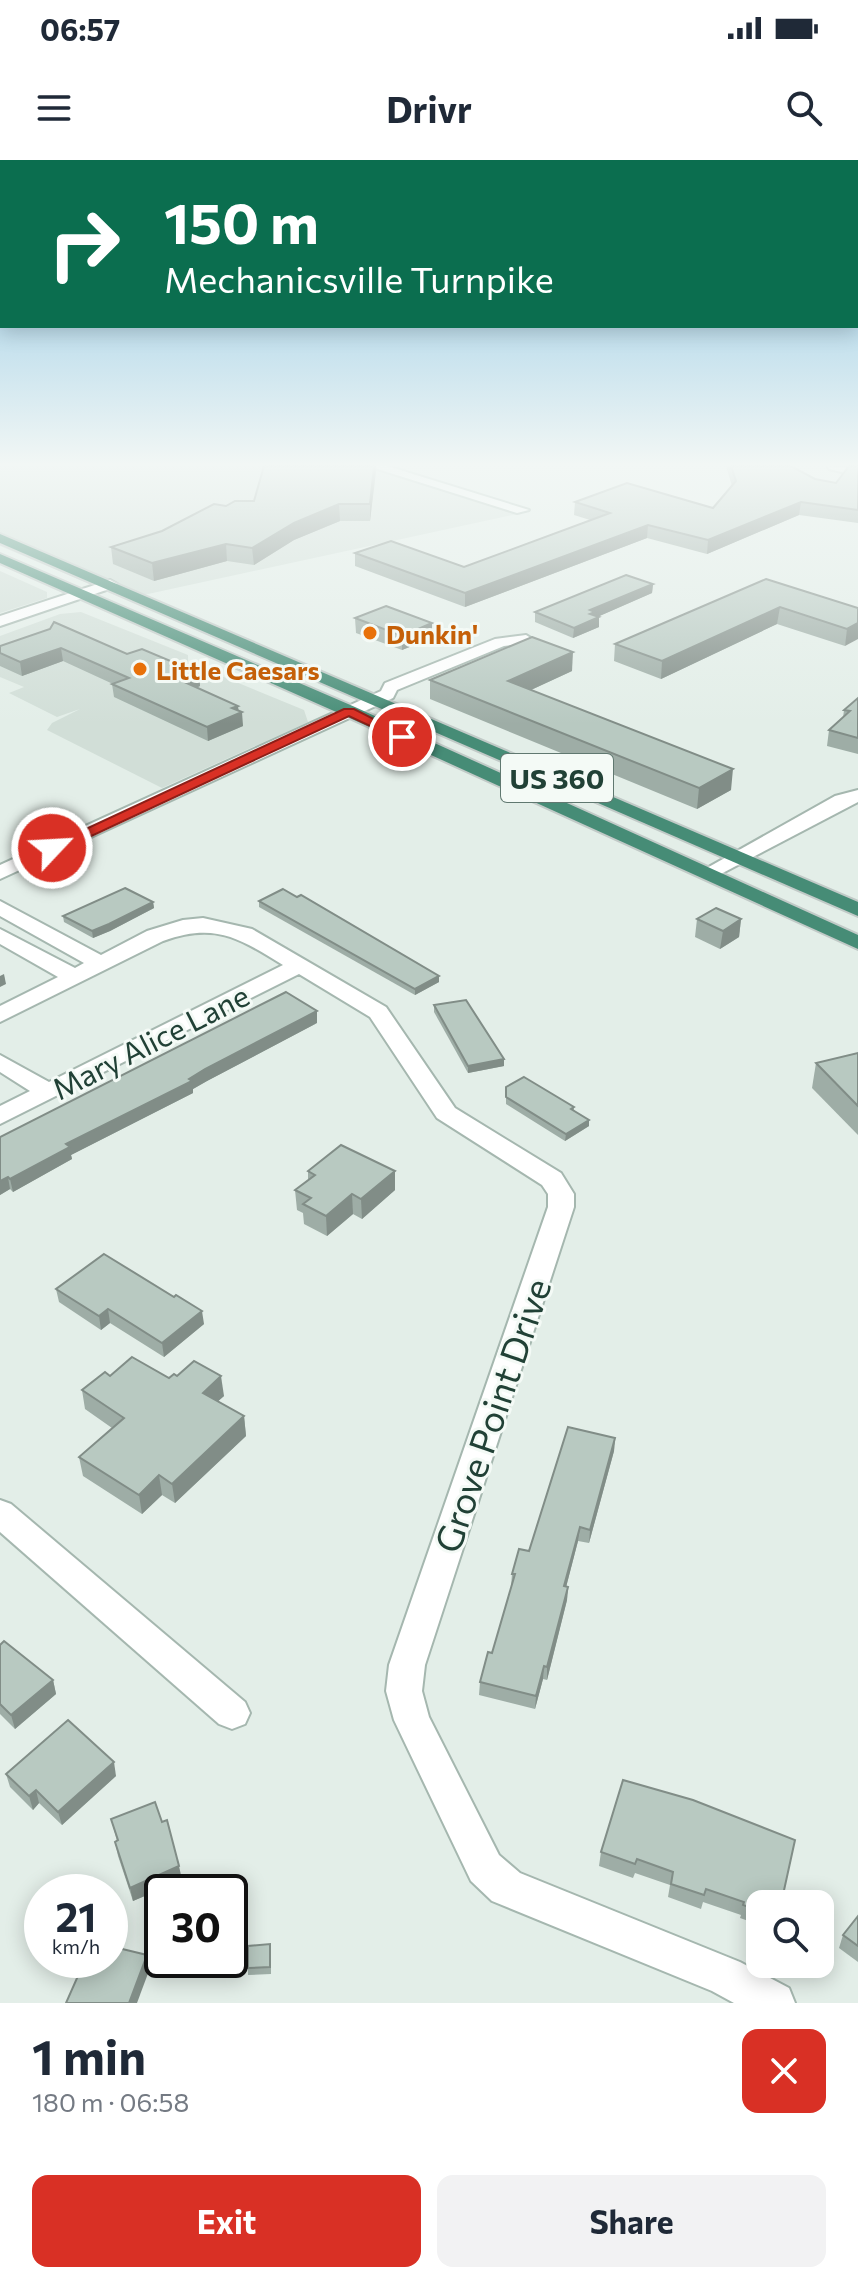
<!DOCTYPE html>
<html lang="en">
<head>
<meta charset="utf-8">
<style>
  body { margin:0; font-family:Commissioner,sans-serif; background:#f2f2f3; color:#1f2937; height:100vh; display:flex; flex-direction:column; font-size:30px; white-space:nowrap }
  * { box-sizing:border-box; margin:0 }
  p { font-size:26px; color:#747a83 }
  .icon { flex:none; width:44px; height:44px; fill:none; stroke:currentColor; stroke-width:2; stroke-linecap:round; stroke-linejoin:round }
  .map { position:relative; height:1843px; overflow:hidden }
  .side { display:flex; flex-direction:column; background:#fff; flex:1 }
  .side>* { flex:none }
  .hud { position:absolute; left:0px; top:0px; width:858px; height:168px; box-shadow:0 4px 20px #0003; background:#0b6e4f; color:#fff; overflow:hidden }
  .controls { position:absolute; left:746px; top:1730px; display:grid; gap:16px }
  .controls a { display:grid; place-items:center; width:88px; height:88px; border-radius:16px; background:#fff; box-shadow:0 4px 20px #0003; font-size:40px }
  .speed { position:absolute; left:24px; top:1714px; display:flex; gap:16px; font-size:40px; font-weight:700; text-align:center }
  .speed>* { display:grid; place-content:center; width:104px; height:104px; border-radius:50%; background:#fff; box-shadow:0 4px 20px #0003; line-height:1 }
  .speed small { font-size:20px; font-weight:400 }
  .speed .limit { border:4px solid #111; border-radius:12px; background:#fff; color:#111 }
  .pin { position:absolute; display:grid; place-items:center; width:68px; height:68px; color:#fff; margin:-34px; border:4px solid #fff; border-radius:50%; box-shadow:0 2px 8px #0007 }
  .me { position:absolute; width:88px; margin:-44px; rotate:65deg; stroke-linejoin:round; filter:drop-shadow(0 0 6px #0008) }
  .turn { display:flex; align-items:center; gap:28px; height:168px; padding:0 32px; font-size:36px }
  .turn .icon { width:104px; height:104px; stroke-width:2.5 }
  .turn b { display:block; font-size:56px; line-height:68px }
  .round { display:grid; place-items:center; flex:none; width:84px; height:84px; border-radius:16px; background:#f2f2f3 }
  .head { display:flex; align-items:center; justify-content:space-between; height:136px; padding:0 32px }
  h1 { font-size:48px; font-weight:700; line-height:60px }
  .button { display:flex; gap:16px; margin-top:auto; padding:16px 32px }
  .button a { flex:1; height:92px; border-radius:16px; background:#d93025; color:#fff; font-size:32px; font-weight:700; line-height:92px; text-align:center }
  .button a+a { background:#f2f2f3; color:#1f2937 }
  .status { display:flex; justify-content:space-between; align-items:center; height:56px; padding:0 40px; background:#fff; direction:ltr }
  .status svg { height:22px; fill:currentColor }
  header { display:flex; justify-content:space-between; align-items:center; height:104px; padding:0 32px; background:#fff; font-size:36px; font-weight:700 }
  .map>svg:first-child { display:block }
  .built { fill:#d1ded7 }
  .lines { fill:none; stroke-linecap:round; stroke-linejoin:round }
  .minor-casing { stroke:#a5b7af; stroke-width:4 }
  .trunk-casing { stroke:#c1cac7; stroke-width:4 }
  .minor { fill:#fff; fill-rule:evenodd }
  .trunk { fill:#468c76; fill-rule:evenodd }
  .wall { fill:#9eada6 }
  .shaded-wall { fill:#818d87 }
  .building { fill:#b8c9c1; stroke:#818d87; stroke-width:2 }
  .route { fill:#d93025; stroke:#8d1f18; stroke-width:2 }
  .food-dot { fill:#e8710a; stroke:#f4faf6; stroke-width:3 }
  .labels { text-anchor:middle; dominant-baseline:central; stroke-width:6; stroke-linejoin:round; paint-order:stroke }
  .far-food-label { font-size:26px; font-weight:bold; fill:#c56008; stroke:#f4faf6; text-anchor:start }
  .shield { fill:#f4faf6; stroke:#607870; stroke-width:2 }
  .shield-label { font-size:28px; font-weight:bold; fill:#214136 }
  .street-label { font-size:30px; fill:#214136; stroke:#f4faf6 }
  .near-street-label { font-size:36px; fill:#214136; stroke:#f4faf6 }
</style>
</head>
<body>
<div class="status"><b>06:57</b><svg viewBox="0 0 49 12"><path d="M0 12V9h3v3zM5 12V6h3v6zM10 12V3h3v9zM15 12V0h3v12zM26 1h20v11H26zM47 4h2v5h-2z"/></svg></div>
<header><svg class="icon" aria-label="menu" viewBox="0 0 24 24"><path d="M4 6h16M4 12h16M4 18h16"/></svg>Drivr<svg class="icon" aria-label="search" viewBox="0 0 24 24"><circle cx="10" cy="10" r="6"/><path d="M15 15l6 6"/></svg></header>
<div class="map">
<svg width="858" height="1843" viewBox="0 0 858 1843">
  <rect width="100%" height="100%" fill="#e3eee8"/>
  <g class="built">
    <polygon points="0,306 357,306 380,310 517,354 125,439 0,386"/>
    <polygon points="0,411 47,432 47,438 0,453"/>
    <polygon points="81,452 188,495 188,508 185,511 202,508 304,550 308,562 162,628 47,570 52,563 80,549 57,557 9,533 24,527 0,517 0,476 60,454"/>
  </g>
  <g class="lines">
    <g class="minor-casing">
      <g id="minor">
        <polygon points="368,306 387,306 529,350 517,353"/>
        <polygon points="827,306 858,308 858,316 829,309"/>
        <polygon points="110,420 117,424 115,427 0,466 0,456"/>
        <polygon points="526,475 534,480 532,483 504,486 397,530 393,538 0,719 0,705 381,531 385,523 495,479"/>
        <polygon points="858,630 858,642 715,717 708,719 698,713 835,636"/>
        <path d="M 0,741 L 101,795 L 147,771 L 183,760 L 203,758 L 252,769 L 386,847 L 455,948 L 561,1013 L 574,1034 L 574,1047 L 425,1505 L 422,1531 L 429,1557 L 499,1695 L 520,1713 L 740,1802 L 789,1828 L 795,1843 L 734,1843 L 712,1831 L 492,1741 L 471,1721 L 394,1560 L 386,1531 L 389,1505 L 548,1047 L 548,1034 L 542,1025 L 437,958 L 370,857 L 299,814 L 0,964 L 0,946 L 30,931 L 0,912 L 0,895 L 49,922 L 283,805 C 239,778 215,762 163,781 L 0,862 L 0,846 L 58,817 L 0,784 L 0,769 L 75,808 L 84,803 L 0,756 Z"/>
        <polygon points="0,1340 11,1344 245,1542 250,1553 245,1564 232,1569 219,1564 0,1372"/>
      </g>
    </g>
    <g class="trunk-casing">
      <g id="trunk">
        <polygon points="0,374 858,742 858,756 0,383"/>
        <polygon points="0,394 355,547 858,775 858,789 343,555 0,403"/>
      </g>
    </g>
    <use href="#minor" class="minor"/>
    <use href="#trunk" class="trunk"/>
  </g>
  <g class="wall">
    <polygon points="264,306 376,306 370,361 340,361 294,380 254,405 227,401 154,421 113,404 111,387 162,371 226,346 254,341"/>
    <polygon points="726,306 791,306 815,319 836,323 858,306 858,363 799,355 707,394 647,378 465,447 355,406 355,393 464,407 590,360 574,355 575,342 713,348 732,326"/>
    <polygon points="766,419 858,448 845,486 777,464 661,519 614,501 615,484"/>
    <polygon points="653,424 652,433 597,457 599,457 599,467 573,478 535,462 535,452"/>
    <polygon points="355,458 432,478 402,490 356,473"/>
    <polygon points="50,469 127,494 199,513 200,526 197,528 239,551 243,566 208,581 114,537 112,524 113,524 63,501 22,516 0,506 0,486"/>
    <polygon points="572,511 531,530 731,630 697,649 430,539 430,520"/>
    <polygon points="858,538 858,594 827,586 829,570 843,558 844,550"/>
    <polygon points="259,741 439,816 439,822 415,835 259,747"/>
    <polygon points="153,742 154,748 110,771 93,778 64,762 63,756"/>
    <polygon points="697,759 741,759 739,777 720,789 695,777"/>
    <polygon points="434,845 504,899 504,906 468,913 434,852"/>
    <polygon points="317,863 207,921 193,929 193,933 71,995 72,999 13,1032 10,1029 0,1035 0,977"/>
    <polygon points="858,893 858,975 812,928 816,903"/>
    <polygon points="506,927 574,947 574,950 589,966 565,981 506,944"/>
    <polygon points="308,1011 395,1030 362,1059 353,1054 327,1076 304,1064 303,1053 297,1050 295,1030 308,1020"/>
    <polygon points="56,1129 204,1164 164,1197 110,1163 101,1170 59,1142"/>
    <polygon points="110,1216 169,1218 177,1216 224,1236 218,1241 244,1256 246,1276 175,1343 162,1335 142,1354 83,1316 79,1297 112,1268 85,1249 82,1230"/>
    <polygon points="615,1278 614,1291 589,1383 578,1381 566,1427 568,1427 567,1440 547,1520 543,1519 535,1549 479,1535 480,1522 492,1493 511,1427 512,1414"/>
    <polygon points="0,1485 53,1520 56,1534 15,1569 0,1554"/>
    <polygon points="6,1614 116,1616 62,1665 39,1643 33,1650 10,1627"/>
    <polygon points="623,1620 760,1744 760,1765 740,1758 741,1755 703,1742 701,1749 668,1737 670,1725 635,1713 633,1718 599,1706 601,1692"/>
    <polygon points="111,1659 182,1720 133,1741 118,1696 115,1682 117,1681"/>
    <polygon points="858,1756 858,1802 839,1788 843,1775"/>
    <polygon points="271,1791 271,1814 248,1815 248,1808"/>
  </g>
  <g class="shaded-wall">
    <polygon points="374,306 376,306 376,312 370,361 370,344"/>
    <polygon points="801,342 799,355 707,394 708,380"/>
    <polygon points="339,344 340,361 294,380 254,405 252,388 294,363"/>
    <polygon points="648,365 647,378 465,447 465,433"/>
    <polygon points="226,384 227,401 154,421 152,403"/>
    <polygon points="653,424 652,433 595,458 599,457 599,467 573,478 574,468 590,450"/>
    <polygon points="780,447 777,464 661,519 662,501"/>
    <polygon points="432,463 432,478 402,490 402,476"/>
    <polygon points="858,463 858,479 845,486 847,469"/>
    <polygon points="61,488 63,501 22,516 20,502"/>
    <polygon points="573,492 572,511 507,541 508,521"/>
    <polygon points="199,513 200,526 182,534 180,520"/>
    <polygon points="238,546 239,554 242,552 243,566 208,581 207,567 232,548"/>
    <polygon points="733,609 731,630 697,649 699,628"/>
    <polygon points="153,742 154,748 110,771 93,778 92,771"/>
    <polygon points="741,759 739,777 720,789 723,771"/>
    <polygon points="4,814 6,824 0,827 0,816"/>
    <polygon points="439,816 439,822 415,835 415,829"/>
    <polygon points="317,851 317,863 207,921 193,929 193,933 71,995 72,999 13,1032 10,1019 66,984 189,919 205,909"/>
    <polygon points="504,899 504,906 468,913 468,906"/>
    <polygon points="589,960 589,966 565,981 566,974"/>
    <polygon points="395,1011 395,1030 362,1059 361,1039"/>
    <polygon points="8,1017 10,1029 0,1035 0,1021"/>
    <polygon points="352,1034 353,1054 327,1076 326,1056"/>
    <polygon points="108,1149 110,1163 101,1170 99,1156"/>
    <polygon points="202,1151 204,1164 164,1197 162,1183"/>
    <polygon points="221,1216 224,1236 206,1252 203,1233"/>
    <polygon points="244,1256 246,1276 175,1343 172,1324"/>
    <polygon points="615,1278 614,1291 589,1383 590,1370"/>
    <polygon points="159,1315 162,1335 142,1354 139,1335"/>
    <polygon points="580,1367 578,1381 563,1439 564,1426"/>
    <polygon points="568,1427 567,1440 547,1520 547,1507"/>
    <polygon points="544,1506 543,1519 535,1549 536,1536"/>
    <polygon points="53,1520 56,1534 15,1569 11,1555"/>
    <polygon points="114,1602 116,1616 62,1665 58,1652"/>
    <polygon points="36,1630 39,1643 33,1650 29,1636"/>
    <polygon points="179,1706 182,1720 133,1741 130,1728"/>
    <polygon points="147,1795 150,1808 137,1843 129,1843"/>
  </g>
  <g class="building">
    <polygon points="264,306 374,306 370,344 339,344 294,363 252,388 226,384 152,403 111,387 162,371 214,344 226,346 235,341 254,341"/>
    <polygon points="731,306 791,306 815,319 836,323 849,306 858,306 858,350 801,342 708,380 648,365 465,433 355,393 391,381 464,407 610,353 575,342 627,323 713,348 736,321"/>
    <polygon points="626,415 653,424 590,450 595,452 590,454 599,457 574,468 535,452"/>
    <polygon points="766,419 858,448 858,463 847,469 780,447 662,501 615,484"/>
    <polygon points="386,446 432,463 402,476 355,458"/>
    <polygon points="54,462 127,494 142,489 199,513 180,520 238,546 232,548 242,552 207,567 112,524 129,518 61,488 20,502 0,493 0,486 50,469"/>
    <polygon points="532,477 573,492 508,521 733,609 699,628 430,520"/>
    <polygon points="858,538 858,578 829,570 850,551 844,550"/>
    <polygon points="125,728 153,742 109,764 92,771 63,756"/>
    <polygon points="283,729 297,737 301,735 439,816 415,829 259,741"/>
    <polygon points="716,748 741,759 723,771 697,759"/>
    <polygon points="286,832 317,851 205,909 189,919 192,921 66,984 70,987 10,1019 8,1017 0,1021 0,977"/>
    <polygon points="466,840 504,899 468,906 434,845"/>
    <polygon points="858,893 858,946 816,903"/>
    <polygon points="524,917 574,947 571,949 589,960 566,974 506,937 506,927"/>
    <polygon points="341,985 395,1011 361,1039 352,1034 326,1056 303,1044 311,1038 295,1030 315,1015 308,1011"/>
    <polygon points="104,1094 174,1137 176,1135 202,1151 162,1183 108,1149 99,1156 56,1129"/>
    <polygon points="132,1197 169,1218 174,1214 177,1216 194,1201 221,1216 203,1233 244,1256 172,1324 159,1315 139,1335 79,1297 124,1258 82,1230 105,1212 110,1216"/>
    <polygon points="568,1267 615,1278 590,1370 580,1367 564,1426 568,1427 547,1507 544,1506 536,1536 480,1522 488,1492 492,1493 515,1414 512,1414 519,1389 529,1391"/>
    <polygon points="4,1481 53,1520 11,1555 0,1544 0,1485"/>
    <polygon points="68,1560 114,1602 58,1652 36,1630 29,1636 6,1614"/>
    <polygon points="623,1620 693,1640 795,1680 781,1744 760,1744 760,1751 743,1745 744,1742 706,1729 704,1735 671,1724 673,1712 637,1699 635,1704 601,1692"/>
    <polygon points="155,1642 162,1662 167,1660 179,1706 130,1728 115,1682 118,1680 111,1659"/>
    <polygon points="858,1756 858,1786 843,1775"/>
    <polygon points="270,1784 270,1807 248,1808 248,1786"/>
    <polygon points="110,1786 147,1795 129,1843 66,1843 85,1800 110,1800"/>
  </g>
  <linearGradient id="sky" x2="0" y2="1"><stop stop-color="#81c0e2"/><stop offset="0.54" stop-color="#f2f7f5"/><stop offset="1" stop-color="#f2f7f5" stop-opacity="0"/></linearGradient>
  <rect width="858" height="564" fill="url(#sky)"/>
  <polygon class="route" points="344,549 354,549 409,577 398,579 349,556 57,692 47,692 45,688"/>
  <g class="food-dot">
    <circle cx="370" cy="473" r="8"/>
    <circle cx="140" cy="509" r="8"/>
  </g>
  <g class="labels">
    <g class="far-food-label">
      <text x="386" y="473">Dunkin'</text>
      <text x="156" y="509">Little Caesars</text>
    </g>
    <rect class="shield" x="501" y="594" width="112" height="48" rx="6"/>
    <g class="shield-label">
      <text x="557" y="618">US 360</text>
    </g>
    <g class="street-label">
      <text transform="translate(150 881) rotate(-27)">Mary Alice Lane</text>
    </g>
    <g class="near-street-label">
      <text transform="translate(491 1255) rotate(-71)">Grove Point Drive</text>
    </g>
  </g>
</svg>
<div class="controls">
<a><svg class="icon" aria-label="search" viewBox="0 0 24 24"><circle cx="10" cy="10" r="6"/><path d="M15 15l6 6"/></svg></a>
</div>
<div class="speed"><div>21<small>km/h</small></div><div class="limit">30</div></div>
<div class="pin" style="left:402px;top:577px;background:#d93025"><svg class="icon" aria-label="arrive" viewBox="0 0 24 24"><path d="M6 21V4h12l-3 4 3 4H6"/></svg></div>
<svg class="me" style="left:52px;top:688px" viewBox="-20 -20 40 40"><circle r="17" fill="#d93025" stroke="#fff" stroke-width="3"/><path d="M0-11L8 9 0 5-8 9z" fill="#fff"/></svg>
<div class="hud">
<div class="turn"><svg class="icon" aria-label="right" viewBox="0 0 24 24"><path d="M7 20v-9h11M14 6l5 5-5 5"/></svg><div><b>150 m</b>Mechanicsville Turnpike</div></div>
</div>
</div>
<section class="side">
<div class="head"><div><h1>1 min</h1><p>180 m · 06:58</p></div><a class="round" style="background:#d93025;color:#fff"><svg class="icon" aria-label="close" viewBox="0 0 24 24"><path d="M6 6l12 12M18 6L6 18"/></svg></a></div>
<div class="button"><a>Exit</a><a>Share</a></div>
</section>
</body>
</html>
